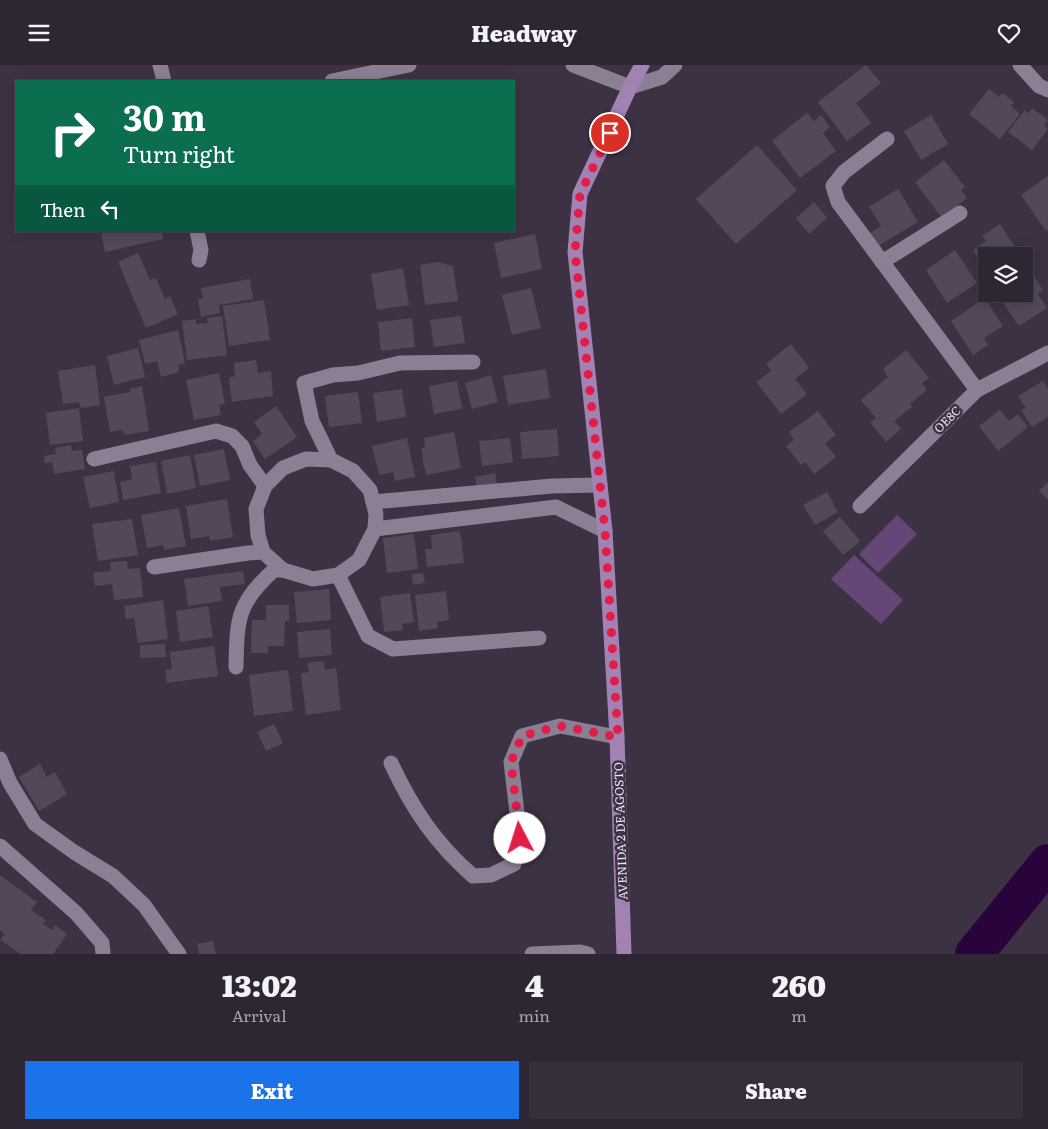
<!DOCTYPE html>
<html lang="en">
<head>
<meta charset="utf-8">
<style>
  body { margin:0; font-family:Literata,serif; background:#362e3b; color:#f1f3f6; height:100vh; display:flex; flex-direction:column; font-size:19px; white-space:nowrap }
  * { box-sizing:border-box; margin:0 }
  p { font-size:16px; color:#a7a5ac }
  .icon { flex:none; width:28px; height:28px; fill:none; stroke:currentColor; stroke-width:2; stroke-linecap:round; stroke-linejoin:round }
  .map { position:relative; height:889px; overflow:hidden }
  .drawer { display:flex; flex-direction:column; background:#2e2633; flex:1 }
  .drawer>* { flex:none }
  .guide { position:absolute; left:15px; top:15px; width:500px; height:152px; border-radius:0px; box-shadow:0 2px 12px #0003,0 0 0 1px #49434e; background:#0b6e4f; color:#fff; overflow:hidden }
  .buttons { position:absolute; left:978px; top:182px; display:grid; gap:10px }
  .buttons a { display:grid; place-items:center; width:55px; height:55px; border-radius:0px; background:#2e2633; box-shadow:0 2px 12px #0003,0 0 0 1px #49434e; font-size:25px }
  .pin { position:absolute; display:grid; place-items:center; width:42px; height:42px; color:#fff; margin:-21px; border:2px solid #fff; border-radius:50%; box-shadow:0 1px 5px #0007 }
  .me { position:absolute; width:55px; margin:-28px; rotate:355deg; stroke-linejoin:round; filter:drop-shadow(0 0 4px #0008) }
  .turn { display:flex; align-items:center; gap:18px; height:105px; padding:0 25px; font-size:22px }
  .turn .icon { width:65px; height:65px; stroke-width:2.5 }
  .turn b { display:block; font-size:35px; line-height:42px }
  .then { display:flex; align-items:center; height:48px; padding:0 25px; background:#0003; gap:10px; font-size:19px }
  .eta { display:flex; justify-content:space-evenly; align-items:center; height:85px; text-align:center }
  .eta b { font-size:30px; font-weight:800; line-height:35px }
  .action { display:flex; gap:10px; margin-top:auto; padding:10px 25px }
  .action a { flex:1; height:58px; border-radius:0px; background:#1a73e8; color:#fff; font-size:20px; font-weight:800; line-height:58px; text-align:center }
  .action a+a { background:#362e3b; color:#f1f3f6 }
  header { display:flex; justify-content:space-between; align-items:center; height:65px; padding:0 25px; background:#2e2633; font-size:22px; font-weight:800 }
  .map>svg:first-child { display:block }
  .green { fill:#654777 }
  .lines { fill:none; stroke-linecap:round; stroke-linejoin:round }
  .river { stroke:#29033b; stroke-width:38 }
  .building { fill:#53485a }
  .minor { stroke:#8b7f93; stroke-width:15 }
  .major { stroke:#a182b3; stroke-width:15 }
  .route { stroke:#e11d48; stroke-width:9; stroke-dasharray:0 16.2 }
  .labels { text-anchor:middle; dominant-baseline:central; stroke-width:5; stroke-linejoin:round; paint-order:stroke }
  .street-label { font-size:12px; fill:#ece5f1; stroke:#3d3244 }
</style>
</head>
<body>
<header><svg class="icon" aria-label="menu" viewBox="0 0 24 24"><path d="M4 6h16M4 12h16M4 18h16"/></svg>Headway<svg class="icon" aria-label="heart" viewBox="0 0 24 24"><path d="M12 20l-8-8c-3-5 5-10 8-4 3-6 11-1 8 4z"/></svg></header>
<div class="map">
<svg width="1048" height="889" viewBox="0 0 1048 889">
  <rect width="100%" height="100%" fill="#3d3244"/>
  <g class="green">
    <polygon points="897,450 917,469 878,508 859,489"/>
    <polygon points="854,490 903,535 881,559 831,514"/>
  </g>
  <g class="lines">
    <polyline class="river" points="974,889 1048,798"/>
  </g>
  <g class="building">
    <polygon points="866,0 881,18 856,38 871,58 847,76 818,37"/>
    <polygon points="989,24 999,32 1002,28 1014,37 1011,41 1020,49 1000,74 969,49"/>
    <polygon points="1032,43 1048,55 1044,60 1048,64 1032,85 1008,67 1025,45 1029,48"/>
    <polygon points="807,48 814,56 821,50 830,62 823,68 836,86 800,113 772,76"/>
    <polygon points="931,50 948,79 921,95 904,66"/>
    <polygon points="757,80 797,125 736,179 696,134"/>
    <polygon points="944,95 965,122 961,125 967,133 942,153 915,117"/>
    <polygon points="1048,111 1048,165 1046,166 1021,130"/>
    <polygon points="898,124 918,157 878,181 870,168 881,161 869,142"/>
    <polygon points="814,137 827,153 809,169 796,153"/>
    <polygon points="1000,159 1021,191 986,191 986,205 973,185 986,176 982,171"/>
    <polygon points="101,166 162,166 163,174 105,187"/>
    <polygon points="535,169 542,204 501,213 494,178"/>
    <polygon points="955,185 977,218 947,238 926,205"/>
    <polygon points="138,188 150,215 156,213 165,234 170,231 178,249 146,263 118,197"/>
    <polygon points="438,197 453,201 458,236 425,240 420,200"/>
    <polygon points="403,203 409,240 377,245 371,209"/>
    <polygon points="1030,205 1043,225 1038,229 1047,243 1019,261 997,229 1024,229 1024,209"/>
    <polygon points="250,214 253,234 219,240 220,248 201,252 198,234 203,234 201,223"/>
    <polygon points="531,223 541,263 512,270 502,230"/>
    <polygon points="985,233 1003,261 984,273 988,280 973,290 951,256"/>
    <polygon points="264,235 270,275 229,281 223,241"/>
    <polygon points="222,251 227,290 187,295 182,256 196,254 196,259 208,258 207,253"/>
    <polygon points="461,251 465,278 434,282 430,255"/>
    <polygon points="412,253 415,282 381,286 378,257"/>
    <polygon points="178,265 185,298 178,300 179,307 161,312 157,296 145,299 139,275"/>
    <polygon points="791,279 809,303 795,314 807,329 781,349 756,317 771,306 766,299"/>
    <polygon points="138,283 145,312 114,320 107,291"/>
    <polygon points="906,285 929,313 922,318 927,325 910,339 912,342 894,356 901,364 886,377 870,357 876,353 861,335 888,312 883,304"/>
    <polygon points="256,295 258,308 271,306 273,331 232,337 229,312 235,311 234,298"/>
    <polygon points="95,300 100,340 81,343 79,337 63,339 58,306"/>
    <polygon points="546,304 550,333 508,340 503,311"/>
    <polygon points="219,308 225,339 219,340 221,350 194,355 186,315"/>
    <polygon points="491,310 498,337 472,344 465,318"/>
    <polygon points="457,316 462,344 434,349 429,321"/>
    <polygon points="1043,316 1048,324 1048,352 1032,362 1021,345 1026,343 1018,331"/>
    <polygon points="142,321 149,366 124,370 123,365 110,367 104,332 130,327 130,324"/>
    <polygon points="402,324 406,352 377,357 373,328"/>
    <polygon points="358,327 362,358 329,362 325,331"/>
    <polygon points="276,341 297,372 265,394 253,376 262,369 254,357"/>
    <polygon points="79,343 83,376 50,380 46,348"/>
    <polygon points="1000,345 1009,356 1018,349 1028,362 998,386 979,361"/>
    <polygon points="818,346 836,370 825,378 836,392 814,409 805,397 801,400 786,381 794,375 789,367"/>
    <polygon points="557,364 559,391 522,394 520,367"/>
    <polygon points="454,367 461,403 427,410 423,399 422,383 425,383 424,373"/>
    <polygon points="407,373 415,412 395,416 393,407 379,410 372,381"/>
    <polygon points="510,373 513,397 482,401 479,376"/>
    <polygon points="71,380 72,386 82,385 85,404 54,409 52,397 45,398 44,391 56,389 55,383"/>
    <polygon points="224,384 230,415 200,421 194,390"/>
    <polygon points="190,390 196,423 167,429 161,396"/>
    <polygon points="156,397 161,428 123,435 120,417 132,414 130,401"/>
    <polygon points="114,406 119,437 90,443 83,412"/>
    <polygon points="495,408 497,421 477,425 475,412"/>
    <polygon points="1048,417 1048,435 1039,426"/>
    <polygon points="827,427 838,447 815,460 803,440"/>
    <polygon points="227,434 233,472 210,476 209,471 191,474 186,441"/>
    <polygon points="179,443 186,481 164,485 163,480 147,483 141,450"/>
    <polygon points="840,452 860,476 843,490 823,466"/>
    <polygon points="132,454 138,490 98,496 92,459"/>
    <polygon points="460,466 464,498 427,502 425,484 432,484 431,470"/>
    <polygon points="414,469 418,504 387,508 383,473"/>
    <polygon points="127,496 128,504 140,503 143,532 114,535 112,519 95,521 93,508 111,506 110,497"/>
    <polygon points="243,506 245,519 220,522 222,536 188,541 184,514"/>
    <polygon points="423,508 425,518 413,520 412,509"/>
    <polygon points="329,524 331,555 297,558 294,527"/>
    <polygon points="446,526 449,555 437,557 438,563 419,566 415,530"/>
    <polygon points="410,528 414,557 402,559 403,565 384,567 380,532"/>
    <polygon points="163,535 168,574 138,578 134,553 126,554 124,541"/>
    <polygon points="266,540 289,540 289,556 285,556 284,581 268,581 268,588 251,588 252,555 266,555"/>
    <polygon points="208,541 213,572 180,577 176,546"/>
    <polygon points="330,564 332,590 299,593 297,567"/>
    <polygon points="165,579 166,592 140,593 140,580"/>
    <polygon points="214,581 218,611 167,618 165,605 172,604 170,587"/>
    <polygon points="324,596 325,605 336,603 341,645 306,650 301,608 309,607 307,598"/>
    <polygon points="288,605 293,646 254,651 249,610"/>
    <polygon points="274,659 283,678 266,686 257,667"/>
    <polygon points="40,699 47,712 55,707 67,729 39,746 19,712"/>
    <polygon points="0,810 37,837 31,845 46,855 43,859 52,865 55,860 67,869 53,889 21,889 0,875 5,869 0,865"/>
    <polygon points="213,876 216,889 199,889 197,879"/>
  </g>
  <g class="lines">
    <g class="minor">
      <polyline points="160,0 164,16"/>
      <polyline points="573,0 630,22 662,12 675,0"/>
      <polyline points="1020,0 1039,21 1048,25"/>
      <polyline points="332,16 409,0"/>
      <polyline points="887,74 844,107 833,121 838,137 977,325"/>
      <polyline points="197,166 201,185 199,195"/>
      <polyline points="882,197 960,148"/>
      <polyline points="94,394 216,366 232,371 242,381 250,400 265,421"/>
      <polygon points="306,394 331,395 353,406 370,425 376,449 375,464 359,495 338,510 313,514 283,505 263,487 258,470 256,444 265,421 283,403"/>
      <polyline points="331,395 312,356 304,318 333,310 358,308 400,298 473,297"/>
      <polyline points="373,437 552,421 600,420"/>
      <polyline points="860,441 977,325 1048,288"/>
      <polyline points="375,464 556,442 605,466"/>
      <polyline points="154,502 248,488 263,487"/>
      <polyline points="338,510 368,571 393,584 539,573"/>
      <path d="M 236,602 C 237,554 237,538 274,505 L 283,505"/>
      <polyline points="0,694 10,718 35,759 74,787 113,811 144,840 179,889"/>
      <path d="M 391,698 C 412,743 435,778 473,811 L 491,810 L 514,799 L 520,773 L 511,697 L 522,671 L 560,661 L 617,672"/>
      <polyline points="0,781 76,848 102,878 103,889"/>
      <polyline points="532,889 580,887 588,889"/>
    </g>
    <polyline class="major" points="624,889 617,672 605,466 575,187 580,129 630,22 642,0"/>
  </g>
  <g class="lines">
    <polyline class="route" points="520,773 511,697 522,671 560,661 618,672 605,466 575,187 580,129 610,68"/>
  </g>
  <g class="labels">
    <g class="street-label">
      <text transform="translate(947 354) rotate(-45)">OE8C</text>
      <text transform="translate(620 766) rotate(-92)">AVENIDA 2 DE AGOSTO</text>
    </g>
  </g>
</svg>
<div class="buttons">
<a><svg class="icon" aria-label="layers" viewBox="0 0 24 24"><path d="M12 4l9 5-9 5-9-5zM3 14l9 5 9-5"/></svg></a>
</div>
<div class="pin" style="left:610px;top:68px;background:#d93025"><svg class="icon" aria-label="arrive" viewBox="0 0 24 24"><path d="M6 21V4h12l-3 4 3 4H6"/></svg></div>
<svg class="me" style="left:520px;top:773px" viewBox="-20 -20 40 40"><circle r="19" fill="#fff"/><path d="M0-13L10 11 0 6-10 11z" fill="#e11d48"/></svg>
<div class="guide">
<div class="turn"><svg class="icon" aria-label="right" viewBox="0 0 24 24"><path d="M7 20v-9h11M14 6l5 5-5 5"/></svg><div><b>30 m</b>Turn right</div></div>
<div class="then">Then<svg class="icon" aria-label="left" viewBox="0 0 24 24"><path d="M17 20v-9H6M10 6l-5 5 5 5"/></svg></div>
</div>
</div>
<section class="drawer">
<div class="eta">
<div><b>13:02</b><p>Arrival</p></div>
<div><b>4</b><p>min</p></div>
<div><b>260</b><p>m</p></div>
</div>
<div class="action"><a>Exit</a><a>Share</a></div>
</section>
</body>
</html>
